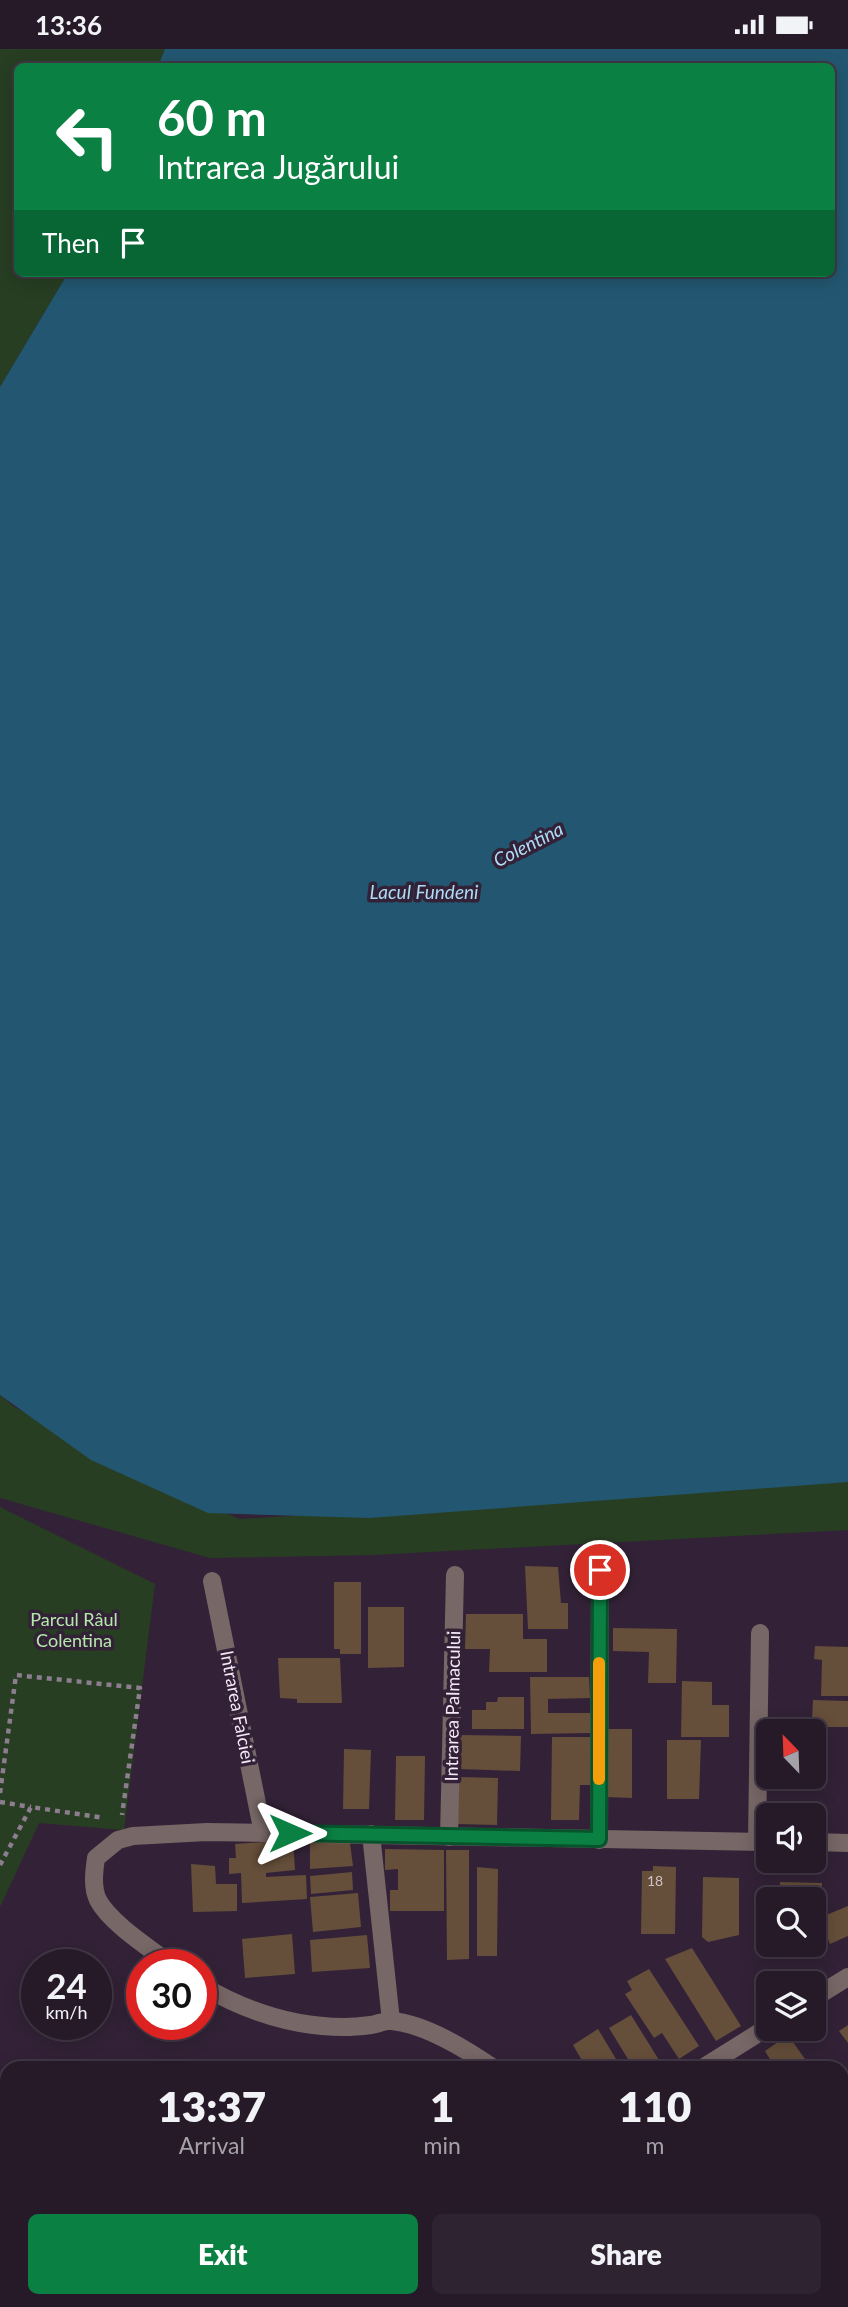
<!DOCTYPE html>
<html lang="en">
<head>
<meta charset="utf-8">
<style>
  body { margin:0; font-family:Lato,sans-serif; background:#2e2331; color:#f1f3f6; height:100vh; display:flex; flex-direction:column; font-size:26px; white-space:nowrap }
  * { box-sizing:border-box; margin:0 }
  p { font-size:23px; color:#a4a1a8 }
  .icon { flex:none; width:38px; height:38px; fill:none; stroke:currentColor; stroke-width:2; stroke-linecap:round; stroke-linejoin:round }
  .map { position:relative; flex:1; overflow:hidden }
  .side { position:absolute; left:0px; top:2012px; width:849px; height:247px; display:flex; flex-direction:column; background:#261a29; border-radius:21px 21px 0 0; box-shadow:0 4px 18px #0003,0 0 0 2px #423846 }
  .side>* { flex:none }
  .guide { position:absolute; left:14px; top:14px; width:821px; height:214px; border-radius:10px; box-shadow:0 4px 18px #0003,0 0 0 2px #423846; background:#0b8043; color:#fff; overflow:hidden }
  .needle { width:46px; rotate:337deg }
  .buttons { position:absolute; left:756px; top:1670px; display:grid; gap:14px }
  .buttons a { display:grid; place-items:center; width:70px; height:70px; border-radius:10px; background:#261a29; box-shadow:0 4px 18px #0003,0 0 0 2px #423846; font-size:35px }
  .speed { position:absolute; left:21px; top:1900px; display:flex; gap:14px; font-size:35px; font-weight:700; text-align:center }
  .speed>* { display:grid; place-content:center; width:91px; height:91px; border-radius:50%; background:#261a29; box-shadow:0 4px 18px #0003,0 0 0 2px #423846; line-height:1 }
  .speed small { font-size:18px; font-weight:400 }
  .speed .limit { border:10px solid #d22; background:#fff; color:#111 }
  .pin { position:absolute; display:grid; place-items:center; width:60px; height:60px; color:#fff; margin:-30px; border:4px solid #fff; border-radius:50%; box-shadow:0 2px 7px #0007 }
  .me { position:absolute; width:77px; margin:-38px; rotate:90deg; stroke-linejoin:round; filter:drop-shadow(0 0 5px #0008) }
  .turn { display:flex; align-items:center; gap:24px; height:147px; padding:0 28px; font-size:32px }
  .turn .icon { width:91px; height:91px; stroke-width:2.5 }
  .turn b { display:block; font-size:49px; line-height:60px }
  .then { display:flex; align-items:center; height:66px; padding:0 28px; background:#0003; gap:14px; font-size:26px }
  .eta { display:flex; justify-content:space-evenly; align-items:center; height:119px; text-align:center }
  .eta b { font-size:42px; font-weight:800; line-height:49px }
  .button { display:flex; gap:14px; margin-top:auto; padding:14px 28px }
  .button a { flex:1; height:80px; border-radius:10px; background:#0b8043; color:#fff; font-size:28px; font-weight:800; line-height:80px; text-align:center }
  .button a+a { background:#2e2331; color:#f1f3f6 }
  .status { display:flex; justify-content:space-between; align-items:center; height:49px; padding:0 35px; background:#261a29; direction:ltr }
  .status svg { height:19px; fill:currentColor }
  .map>svg:first-child { display:block }
  .green { fill:#273e23 }
  .water { fill:#235771 }
  .building { fill:#654e3a }
  .lines { fill:none; stroke-linecap:round; stroke-linejoin:round }
  .path { stroke:#8c7d8f; stroke-width:4.5; stroke-dasharray:5 5; stroke-linecap:butt }
  .minor { stroke:#776766; stroke-width:18 }
  .secondary { stroke:#a28a88; stroke-width:18 }
  .route-casing { stroke:#07532c; stroke-width:18 }
  .route { stroke:#0b8043; stroke-width:12 }
  .slow { stroke:#f59e0b; stroke-width:12 }
  .labels { text-anchor:middle; dominant-baseline:central; stroke-width:7; stroke-linejoin:round; paint-order:stroke }
  .number-label { font-size:14px; fill:#d1c2c8 }
  .park-label { font-size:18px; fill:#b5e9ab; stroke:#332237 }
  .street-label { font-size:18px; fill:#f5e9f7; stroke:#332237 }
  .water-label { font-size:19px; font-style:italic; fill:#aedcf6; stroke:#332237 }
</style>
</head>
<body>
<div class="status"><b>13:36</b><svg viewBox="0 0 49 12"><path d="M0 12V9h3v3zM5 12V6h3v6zM10 12V3h3v9zM15 12V0h3v12zM26 1h20v11H26zM47 4h2v5h-2z"/></svg></div>
<div class="map">
<svg width="848" height="2258" viewBox="0 0 848 2258">
  <rect width="100%" height="100%" fill="#332237"/>
  <g class="green">
    <polygon points="0,0 165,0 158,17 18,18 18,224 68,224 0,338"/>
    <polygon points="0,1346 13,1357 143,1429 240,1470 848,1432 848,1481 373,1506 210,1509 0,1449"/>
    <polygon points="0,1458 155,1535 124,1781 39,1774 0,1858"/>
    <polygon points="506,2252 611,2252 627,2258 525,2258"/>
  </g>
  <polygon class="water" points="165,0 848,0 848,1433 369,1469 208,1464 91,1411 0,1346 0,338 68,224 831,224 831,18 158,17"/>
  <g class="building">
    <polygon points="525,1517 558,1518 561,1554 568,1554 568,1580 528,1580"/>
    <polygon points="334,1533 361,1533 361,1605 340,1605 340,1600 334,1600"/>
    <polygon points="368,1558 404,1558 404,1618 368,1619"/>
    <polygon points="466,1565 523,1565 523,1590 547,1590 547,1623 489,1623 490,1600 465,1600"/>
    <polygon points="613,1579 677,1580 676,1634 648,1634 649,1603 613,1602"/>
    <polygon points="815,1597 848,1598 848,1647 821,1647 822,1611 814,1610"/>
    <polygon points="278,1609 340,1609 342,1654 297,1654 297,1650 280,1649"/>
    <polygon points="530,1628 589,1628 590,1649 548,1650 548,1664 591,1664 591,1684 531,1685"/>
    <polygon points="682,1632 712,1633 712,1656 729,1656 729,1688 681,1688"/>
    <polygon points="498,1648 524,1648 524,1680 472,1680 472,1661 486,1661 486,1653 497,1653"/>
    <polygon points="813,1651 848,1652 848,1678 818,1678 818,1671 812,1671"/>
    <polygon points="607,1680 632,1680 632,1749 606,1748"/>
    <polygon points="459,1686 521,1687 520,1722 458,1720"/>
    <polygon points="552,1688 591,1688 590,1736 580,1736 579,1771 551,1771"/>
    <polygon points="667,1691 701,1691 699,1750 667,1750"/>
    <polygon points="344,1700 371,1701 369,1760 343,1760"/>
    <polygon points="396,1707 425,1707 424,1771 395,1771"/>
    <polygon points="459,1728 498,1729 497,1776 457,1775"/>
    <polygon points="293,1791 295,1821 266,1824 266,1828 306,1826 307,1850 242,1854 241,1824 229,1825 229,1809 236,1809 235,1795"/>
    <polygon points="310,1794 350,1794 353,1817 310,1820"/>
    <polygon points="385,1800 444,1801 444,1862 390,1862 390,1841 398,1841 398,1820 385,1821"/>
    <polygon points="446,1801 469,1801 469,1910 447,1911"/>
    <polygon points="191,1815 215,1817 216,1835 237,1835 237,1862 193,1863"/>
    <polygon points="653,1817 676,1818 675,1885 641,1885 642,1822 653,1822"/>
    <polygon points="477,1818 498,1820 497,1907 477,1907"/>
    <polygon points="352,1823 353,1841 311,1845 310,1827"/>
    <polygon points="703,1828 739,1829 739,1886 708,1893 702,1888"/>
    <polygon points="780,1833 822,1834 821,1862 814,1862 814,1850 779,1850"/>
    <polygon points="358,1844 361,1878 313,1883 310,1848"/>
    <polygon points="848,1857 848,1887 830,1895 819,1869"/>
    <polygon points="292,1885 295,1925 245,1929 242,1890"/>
    <polygon points="367,1886 370,1919 312,1923 310,1891"/>
    <polygon points="692,1899 741,1977 716,1992 665,1910"/>
    <polygon points="649,1920 699,1997 679,2010 662,1984 654,1989 625,1945 632,1941 627,1932"/>
    <polygon points="631,1966 659,2011 645,2020 634,2020 609,1979"/>
    <polygon points="848,1976 848,1994 839,1982"/>
    <polygon points="598,1980 622,2020 587,2020 573,1996"/>
    <polygon points="788,1986 812,2020 776,2020 765,2002"/>
    <polygon points="843,2071 848,2076 848,2124 842,2116 842,2072"/>
    <polygon points="0,2169 7,2171 7,2252 285,2252 303,2258 0,2258"/>
  </g>
  <g class="lines">
    <g class="path">
      <polyline points="0,1744 16,1626 140,1639 122,1766"/>
      <polyline points="0,1753 31,1758"/>
      <polyline points="0,1816 31,1758 104,1769"/>
    </g>
    <g class="minor">
      <polyline points="212,1532 263,1784"/>
      <polyline points="371,1785 391,1972"/>
      <polyline points="449,1788 455,1526"/>
      <polyline points="599,1791 600,1521"/>
      <polyline points="757,1792 760,1584"/>
      <polyline points="814,1793 848,1794"/>
      <path d="M 172,1916 C 151,1900 110,1874 98,1851 C 92,1838 94,1823 96,1809 L 118,1791 L 133,1787 L 207,1783 L 768,1793"/>
      <path d="M 201,1936 C 245,1962 293,1978 344,1978 C 353,1978 363,1977 371,1976 C 378,1975 386,1971 392,1972 C 426,1975 467,2001 495,2020"/>
      <polyline points="814,1949 848,1928"/>
      <polyline points="701,2020 768,1978"/>
      <polyline points="842,2194 848,2189"/>
      <polyline points="710,2252 714,2258"/>
      <polyline points="752,2258 760,2252"/>
    </g>
    <g class="secondary">
      <polyline points="0,2055 7,2057"/>
      <polyline points="0,2126 7,2128"/>
      <polyline points="441,2252 462,2258"/>
      <polyline points="662,2252 678,2258"/>
    </g>
  </g>
  <g class="lines">
    <g class="route-casing">
      <polyline id="route" points="290,1784 599,1790 600,1521"/>
    </g>
    <use href="#route" class="route"/>
    <polyline class="slow" points="599,1730 599,1614"/>
  </g>
  <g class="labels">
    <g class="number-label">
      <text x="655" y="1831">18</text>
    </g>
    <g class="park-label">
      <text x="74" y="1570">Parcul Râul<tspan x="74" dy="21">Colentina</tspan></text>
    </g>
    <g class="street-label">
      <text transform="translate(452 1657) rotate(-89)">Intrarea Palmacului</text>
      <text transform="translate(238 1658) rotate(79)">Intrarea Falciei</text>
    </g>
    <g class="water-label">
      <text transform="translate(528 795) rotate(-27)">Colentina</text>
      <text x="424" y="842">Lacul Fundeni</text>
    </g>
  </g>
</svg>
<div class="buttons">
<a><svg class="needle" viewBox="-14 -14 28 28"><path d="M0-13l5 13h-10z" fill="#e53935"/><path d="M0 13l5-13h-10z" fill="#a4a1a8"/></svg></a>
<a><svg class="icon" aria-label="sound" viewBox="0 0 24 24"><path d="M4 9h4l5-4v14l-5-4H4zM17 9q2 3 0 6"/></svg></a>
<a><svg class="icon" aria-label="search" viewBox="0 0 24 24"><circle cx="10" cy="10" r="6"/><path d="M15 15l6 6"/></svg></a>
<a><svg class="icon" aria-label="layers" viewBox="0 0 24 24"><path d="M12 4l9 5-9 5-9-5zM3 14l9 5 9-5"/></svg></a>
</div>
<div class="speed"><div>24<small>km/h</small></div><div class="limit">30</div></div>
<div class="pin" style="left:600px;top:1521px;background:#d93025"><svg class="icon" aria-label="arrive" viewBox="0 0 24 24"><path d="M6 21V4h12l-3 4 3 4H6"/></svg></div>
<svg class="me" style="left:290px;top:1784px" viewBox="-20 -20 40 40"><path d="M0-17L14 15 0 8-14 15z" fill="#0b8043" stroke="#fff" stroke-width="4"/></svg>
<div class="guide">
<div class="turn"><svg class="icon" aria-label="left" viewBox="0 0 24 24"><path d="M17 20v-9H6M10 6l-5 5 5 5"/></svg><div><b>60 m</b>Intrarea Jugărului</div></div>
<div class="then">Then<svg class="icon" aria-label="arrive" viewBox="0 0 24 24"><path d="M6 21V4h12l-3 4 3 4H6"/></svg></div>
</div>
<section class="side">
<div class="eta">
<div><b>13:37</b><p>Arrival</p></div>
<div><b>1</b><p>min</p></div>
<div><b>110</b><p>m</p></div>
</div>
<div class="button"><a>Exit</a><a>Share</a></div>
</section>
</div>
</body>
</html>
